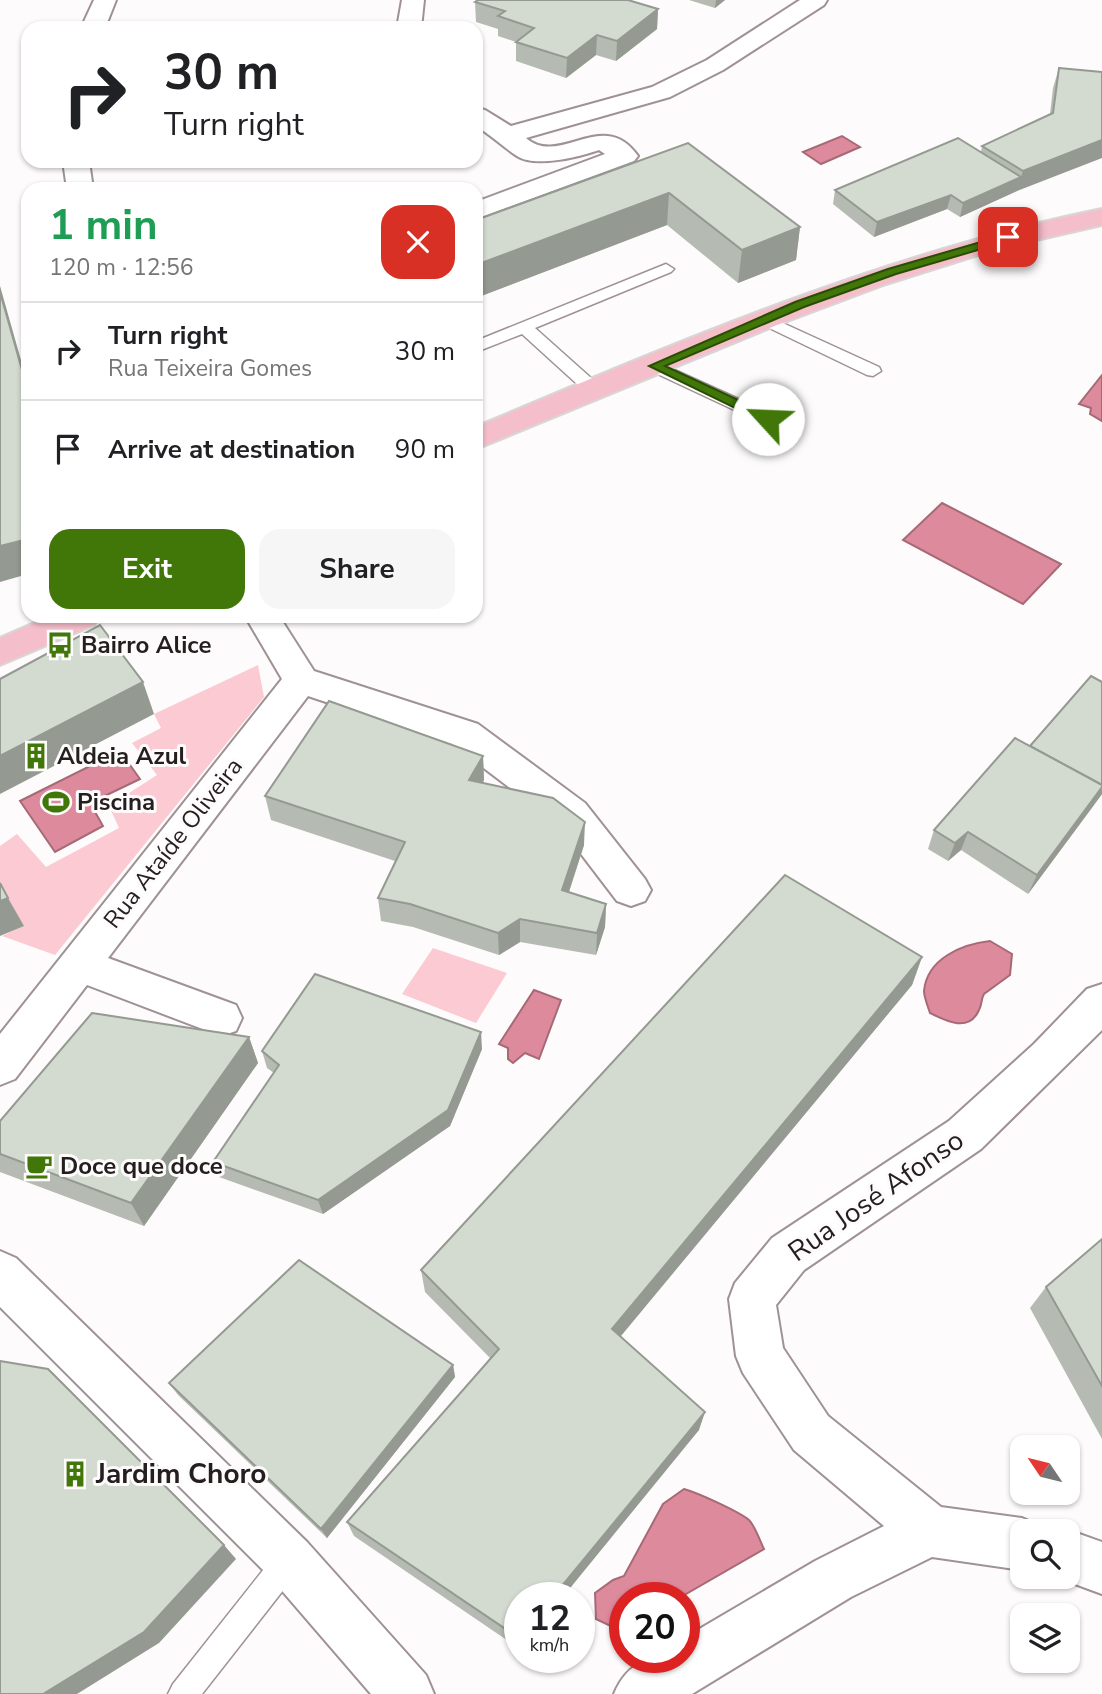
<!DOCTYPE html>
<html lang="en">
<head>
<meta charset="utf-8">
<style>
  body { margin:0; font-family:"Nunito Sans",sans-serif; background:#f6f6f6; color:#202124; height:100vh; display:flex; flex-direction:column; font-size:26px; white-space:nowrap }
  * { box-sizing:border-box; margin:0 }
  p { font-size:23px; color:#757577 }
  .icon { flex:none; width:38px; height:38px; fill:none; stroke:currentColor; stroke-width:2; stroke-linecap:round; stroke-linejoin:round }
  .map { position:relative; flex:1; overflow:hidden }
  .side { position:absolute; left:21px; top:182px; width:462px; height:441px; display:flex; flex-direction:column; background:#fff; border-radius:21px; box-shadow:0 2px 5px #0004 }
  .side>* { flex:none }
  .top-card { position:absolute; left:21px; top:21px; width:462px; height:147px; border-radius:21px; box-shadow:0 2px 5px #0004; background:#fff; color:#202124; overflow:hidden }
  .needle { width:46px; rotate:305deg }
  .controls { position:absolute; left:1010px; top:1435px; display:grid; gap:14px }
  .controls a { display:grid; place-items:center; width:70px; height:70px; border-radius:14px; background:#fff; box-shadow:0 2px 5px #0004; font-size:35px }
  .speed { position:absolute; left:504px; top:1582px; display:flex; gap:14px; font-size:35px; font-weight:700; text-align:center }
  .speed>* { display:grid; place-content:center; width:91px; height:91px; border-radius:50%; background:#fff; box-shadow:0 2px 5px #0004; line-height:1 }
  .speed small { font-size:18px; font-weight:400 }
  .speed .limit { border:10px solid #d22; background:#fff; color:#111 }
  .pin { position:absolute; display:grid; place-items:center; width:60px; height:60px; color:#fff; margin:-30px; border-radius:14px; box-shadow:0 4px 10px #0006 }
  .me { position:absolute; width:77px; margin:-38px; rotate:295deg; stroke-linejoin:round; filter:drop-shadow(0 0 5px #0008) }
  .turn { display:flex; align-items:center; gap:24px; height:147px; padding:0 28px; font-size:32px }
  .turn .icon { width:91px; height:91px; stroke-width:2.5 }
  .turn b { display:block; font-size:49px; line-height:60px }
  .round { display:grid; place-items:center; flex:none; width:74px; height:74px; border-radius:21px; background:#f6f6f6 }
  .summary { display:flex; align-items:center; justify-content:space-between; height:119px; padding:0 28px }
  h1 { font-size:42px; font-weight:700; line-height:52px; color:#1e9e55 }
  .cta { display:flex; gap:14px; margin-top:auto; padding:14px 28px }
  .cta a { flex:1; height:80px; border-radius:21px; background:#407708; color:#fff; font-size:28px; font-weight:700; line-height:80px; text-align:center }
  .cta a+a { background:#f6f6f6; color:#202124 }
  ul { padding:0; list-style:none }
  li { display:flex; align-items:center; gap:21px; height:98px; padding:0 28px; border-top:2px solid #e0e0e0 }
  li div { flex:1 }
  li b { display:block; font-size:26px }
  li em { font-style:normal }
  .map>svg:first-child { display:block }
  .green { fill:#fbcad3 }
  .water { fill:#dd8a9d; stroke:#a66a77; stroke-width:2 }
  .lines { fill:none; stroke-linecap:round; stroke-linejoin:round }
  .lane-casing { stroke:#9f9194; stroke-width:3 }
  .street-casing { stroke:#9f9194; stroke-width:4 }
  .primary-casing { stroke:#d8d6d7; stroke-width:4 }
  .lane { fill:#fff; fill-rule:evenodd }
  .street { fill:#fff; fill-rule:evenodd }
  .primary { fill:#f5becb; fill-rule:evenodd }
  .wall { fill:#b5bbb2 }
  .shaded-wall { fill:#949991 }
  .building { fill:#d3dacf; stroke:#949991; stroke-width:2 }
  .route { fill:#407708; stroke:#2a4d05; stroke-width:2 }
  .labels { text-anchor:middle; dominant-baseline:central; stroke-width:6; stroke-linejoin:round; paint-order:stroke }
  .poi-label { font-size:24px; font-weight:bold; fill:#241e1f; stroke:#fdfbfb; text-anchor:start }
  .street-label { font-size:24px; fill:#241e1f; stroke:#fdfbfb }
  .near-street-label { font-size:28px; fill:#241e1f; stroke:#fdfbfb }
  .near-poi-label { font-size:28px; font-weight:bold; fill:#241e1f; stroke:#fdfbfb; text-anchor:start }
</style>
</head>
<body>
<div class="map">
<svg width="1102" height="1694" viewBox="0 0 1102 1694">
  <rect width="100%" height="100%" fill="#fdfbfb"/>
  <g class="green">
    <polygon points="258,665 264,697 55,955 2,936 23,926 0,884 0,846 17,834 46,867 119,828 109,806 157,775 132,743 161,728 154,714"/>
    <polygon points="433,948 507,973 476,1023 402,994"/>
  </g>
  <g class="water">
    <polygon points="842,136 860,147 821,164 803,152"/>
    <polygon points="1102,375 1102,421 1090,414 1091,408 1079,404"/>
    <polygon points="942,503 1061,564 1023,604 903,540"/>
    <polygon points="120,751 140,779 90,803 103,826 55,852 20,801"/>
    <path d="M 990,941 L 1012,954 L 1010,975 L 984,994 C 981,999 982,1005 979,1010 C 969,1033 946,1021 930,1013 C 928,1007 924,997 924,991 C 927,958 963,944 990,941 Z"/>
    <polygon points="534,990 561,1000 539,1059 525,1053 513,1063 508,1059 508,1048 499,1044"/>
    <path d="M 684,1489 C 698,1493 738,1511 749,1520 C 755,1526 760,1541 764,1549 L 679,1598 L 625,1598 L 625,1629 L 621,1631 L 596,1619 L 595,1593 L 613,1580 L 624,1576 L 663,1504 Z"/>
  </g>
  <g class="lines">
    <g class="lane-casing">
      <g id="lane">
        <polygon points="666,264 674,269 671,272 535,328 600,386 602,390 600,394 588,394 522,334 476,352 476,341"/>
        <polygon points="763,314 879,367 881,371 873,376 867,375 757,322 755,319"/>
        <polygon points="655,361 774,415 776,419 768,424 762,423 649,370 647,366 649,362"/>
        <polygon points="289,1546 299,1550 303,1560 299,1570 202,1694 168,1694 173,1684 279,1550"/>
      </g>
    </g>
    <g class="street-casing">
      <g id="street">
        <polygon points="94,0 116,0 105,28 81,28"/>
        <polygon points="402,0 424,0 421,28 397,28"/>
        <path d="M 800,0 L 827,0 L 824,5 L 723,70 L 670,97 L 526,138 C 560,168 603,106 638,156 L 634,161 L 476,219 L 476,202 L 605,154 L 599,150 C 579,157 535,168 517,156 C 503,147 491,135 476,126 L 476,108 L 485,110 L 511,126 L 652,87 L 707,60 Z"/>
        <polygon points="63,161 89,161 93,189 67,189"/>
        <polygon points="245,616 279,616 314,671 478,724 585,803 645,879 651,890 645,901 631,906 617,901 559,825 452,744 308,696 108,958 236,1005 242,1018 236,1031 221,1036 87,985 15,1079 0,1085 0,1034 282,679"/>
        <path d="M 1102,984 L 1102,1030 L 981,1149 L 804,1270 L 776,1305 L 783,1348 L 828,1416 L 941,1507 L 1022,1518 L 1040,1526 L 1042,1531 L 1022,1531 L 1022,1570 L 932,1557 L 851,1597 L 692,1694 L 614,1694 C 628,1660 650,1657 684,1657 L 684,1638 L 815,1561 L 884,1526 L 794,1450 L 743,1373 L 736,1356 L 729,1299 L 735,1283 L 772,1238 L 949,1121 L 1034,1044 L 1087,989 Z"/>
        <polygon points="0,1251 16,1258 307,1542 426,1675 434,1694 371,1694 271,1578 0,1307"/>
        <polygon points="1068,1530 1102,1542 1102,1594 1056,1577 1068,1577 1068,1531 1065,1531"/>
      </g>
    </g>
    <g class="primary-casing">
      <g id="primary">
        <path d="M 1102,209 L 1102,225 L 997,249 L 886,284 L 777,325 L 476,449 L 476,427 C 680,341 885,253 1102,209 Z"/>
        <polygon points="50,616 99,616 94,625 0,665 0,638"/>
      </g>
    </g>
    <use href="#lane" class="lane"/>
    <use href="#street" class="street"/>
    <use href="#primary" class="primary"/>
  </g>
  <g class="wall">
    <polygon points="689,0 725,0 715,8"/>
    <polygon points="475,2 658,9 657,29 616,61 596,55 566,78 516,61 516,42 498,36 498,29 476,22"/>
    <polygon points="1059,68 1102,72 1017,191 960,217 947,209 874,237 833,204 835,190 981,152 982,146 1050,114 1053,88"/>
    <polygon points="688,143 800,227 796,260 738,283 667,225 476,298"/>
    <polygon points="1091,676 1102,794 1028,894 961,850 948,861 928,849 934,830 1030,746"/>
    <polygon points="483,756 484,780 483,783 584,845 569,892 606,904 605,927 596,955 520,942 499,955 413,927 381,921 378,898 395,861 271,820 265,796"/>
    <polygon points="922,957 912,985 621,1336 699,1430 520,1598 520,1649 354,1536 347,1522 491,1359 425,1292 421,1270"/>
    <polygon points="249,1037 258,1063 144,1226 0,1172 0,1121"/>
    <polygon points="482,1049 450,1126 323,1214 219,1177 213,1162 274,1073 267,1068 262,1051"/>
    <polygon points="1102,1239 1102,1439 1030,1308 1046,1287"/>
    <polygon points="453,1365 455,1377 327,1538 178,1395 169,1383"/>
  </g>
  <g class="shaded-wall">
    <polygon points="716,0 725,0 715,8"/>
    <polygon points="658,9 657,29 616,61 617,41"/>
    <polygon points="597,35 596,55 566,78 567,58"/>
    <polygon points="1102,140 1102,158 1017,191 960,217 963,203 1021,177 1023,171"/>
    <polygon points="669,193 667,225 476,298 476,265"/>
    <polygon points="951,195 947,209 874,237 877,222"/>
    <polygon points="800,227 796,260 738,283 742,250"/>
    <polygon points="0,286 28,385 28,391 0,292"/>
    <polygon points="28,539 28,574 0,582 0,546"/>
    <polygon points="143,682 154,714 0,794 0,756"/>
    <polygon points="483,756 484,780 470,804 469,780"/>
    <polygon points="1102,787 1094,805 1028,894 1037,875"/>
    <polygon points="1102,789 1102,794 1094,805 1100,791"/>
    <polygon points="585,822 584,845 562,913 562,890"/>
    <polygon points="968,832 961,850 948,861 955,843"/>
    <polygon points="8,898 24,926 0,936 0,901"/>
    <polygon points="606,904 605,927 596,955 597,933"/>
    <polygon points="520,919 520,942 499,955 498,933"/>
    <polygon points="922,957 912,985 610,1349 612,1329"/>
    <polygon points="481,1032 482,1049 450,1126 323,1214 318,1200"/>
    <polygon points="249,1037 258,1063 144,1226 131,1203"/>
    <polygon points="453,1365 455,1377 327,1538 321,1529"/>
    <polygon points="705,1412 699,1430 562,1598 552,1598"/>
    <polygon points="224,1545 236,1559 159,1643 77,1694 43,1694"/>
  </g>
  <g class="building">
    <polygon points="478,0 628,0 658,9 617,41 597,35 567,58 516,42 534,28 498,16 505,11 475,2"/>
    <polygon points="1059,68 1102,72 1102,140 1023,171 982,146 1053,113"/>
    <polygon points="958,138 1021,177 963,203 951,195 877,222 835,190"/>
    <polygon points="688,143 800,227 742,250 669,193 476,265 476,220"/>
    <polygon points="0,292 28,391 28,539 0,546"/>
    <polygon points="100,625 143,682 0,756 0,679"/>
    <polygon points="1091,676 1102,682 1102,785 1030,746"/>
    <polygon points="329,701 483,756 469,780 553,798 585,822 562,890 606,904 597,933 520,919 498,933 410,904 378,898 405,842 265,796"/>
    <polygon points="1015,738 1102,785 1102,787 1037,875 968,832 955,843 934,830"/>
    <polygon points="785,875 922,957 612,1329 705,1412 552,1598 520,1598 519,1638 347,1522 499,1349 421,1270"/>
    <polygon points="0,883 8,898 0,901"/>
    <polygon points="315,974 481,1032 448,1110 318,1200 213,1162 279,1065 262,1051"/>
    <polygon points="92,1013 249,1037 131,1203 0,1154 0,1121"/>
    <polygon points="1102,1239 1102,1386 1046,1287"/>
    <polygon points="299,1260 453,1365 321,1529 169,1383"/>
    <polygon points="0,1361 48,1369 224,1545 144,1632 43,1694 0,1694"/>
  </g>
  <polygon class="route" points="1008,234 1013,237 1012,240 896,274 804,307 665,366 773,416 773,422 764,422 649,366 795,302 888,269"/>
  <defs>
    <g id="bus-bare" transform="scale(2.1)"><path d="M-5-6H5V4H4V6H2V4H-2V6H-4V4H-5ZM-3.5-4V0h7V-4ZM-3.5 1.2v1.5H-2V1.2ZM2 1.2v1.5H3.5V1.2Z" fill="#407708" stroke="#fdfbfb" stroke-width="2.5" paint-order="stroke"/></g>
    <g id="building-bare" transform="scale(2.1)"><path d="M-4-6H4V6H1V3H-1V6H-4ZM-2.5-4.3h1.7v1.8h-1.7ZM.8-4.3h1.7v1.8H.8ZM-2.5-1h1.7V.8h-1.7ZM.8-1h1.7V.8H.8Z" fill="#407708" stroke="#fdfbfb" stroke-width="2.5" paint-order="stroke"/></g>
    <g id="stadium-bare" transform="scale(2.1)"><path d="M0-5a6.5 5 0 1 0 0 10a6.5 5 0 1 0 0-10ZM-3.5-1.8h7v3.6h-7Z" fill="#407708" stroke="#fdfbfb" stroke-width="2.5" paint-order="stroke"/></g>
    <g id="cafe-bare" transform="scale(2.1)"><path d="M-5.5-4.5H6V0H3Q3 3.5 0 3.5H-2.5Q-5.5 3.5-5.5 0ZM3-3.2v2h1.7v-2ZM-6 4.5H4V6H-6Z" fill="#407708" stroke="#fdfbfb" stroke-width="2.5" paint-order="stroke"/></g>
  </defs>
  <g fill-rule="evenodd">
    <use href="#bus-bare" x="60" y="645"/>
    <use href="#building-bare" x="36" y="756"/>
    <use href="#stadium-bare" x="56" y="802"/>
    <use href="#cafe-bare" x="39" y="1166"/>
    <use href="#building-bare" x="75" y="1474"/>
  </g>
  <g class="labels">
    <g class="poi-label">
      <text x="81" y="645">Bairro Alice</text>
      <text x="57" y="756">Aldeia Azul</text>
      <text x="77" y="802">Piscina</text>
      <text x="60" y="1166">Doce que doce</text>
    </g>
    <g class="street-label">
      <text transform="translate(173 843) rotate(-52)">Rua Ataíde Oliveira</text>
    </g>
    <g class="near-street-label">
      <text transform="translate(876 1196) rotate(-35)">Rua José Afonso</text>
    </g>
    <g class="near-poi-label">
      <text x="96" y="1474">Jardim Choro</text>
    </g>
  </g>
</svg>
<div class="controls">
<a><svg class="needle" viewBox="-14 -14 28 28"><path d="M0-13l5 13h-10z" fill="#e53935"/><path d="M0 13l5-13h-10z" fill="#757577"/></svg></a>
<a><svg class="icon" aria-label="search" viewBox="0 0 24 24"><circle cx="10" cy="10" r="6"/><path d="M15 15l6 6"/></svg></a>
<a><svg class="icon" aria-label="layers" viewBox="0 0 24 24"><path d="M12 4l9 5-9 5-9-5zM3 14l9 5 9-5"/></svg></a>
</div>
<div class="speed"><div>12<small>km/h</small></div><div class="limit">20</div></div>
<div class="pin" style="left:1008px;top:237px;background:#d93025"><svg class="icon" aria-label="arrive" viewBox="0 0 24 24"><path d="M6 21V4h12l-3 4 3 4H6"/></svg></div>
<svg class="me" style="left:768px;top:419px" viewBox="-20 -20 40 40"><circle r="19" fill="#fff"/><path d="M0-13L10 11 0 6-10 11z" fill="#407708"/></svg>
<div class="top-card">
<div class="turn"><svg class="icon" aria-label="right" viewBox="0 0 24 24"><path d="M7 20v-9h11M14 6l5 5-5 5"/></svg><div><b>30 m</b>Turn right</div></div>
</div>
<section class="side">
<div class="summary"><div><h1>1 min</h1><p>120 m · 12:56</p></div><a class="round" style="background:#d93025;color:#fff"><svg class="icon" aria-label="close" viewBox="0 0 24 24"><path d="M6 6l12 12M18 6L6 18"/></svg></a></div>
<ul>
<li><svg class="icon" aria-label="right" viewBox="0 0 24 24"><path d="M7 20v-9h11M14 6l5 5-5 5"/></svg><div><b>Turn right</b><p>Rua Teixeira Gomes</p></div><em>30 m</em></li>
<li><svg class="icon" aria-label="arrive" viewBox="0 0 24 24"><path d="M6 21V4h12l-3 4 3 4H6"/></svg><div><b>Arrive at destination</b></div><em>90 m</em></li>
</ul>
<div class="cta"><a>Exit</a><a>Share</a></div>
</section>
</div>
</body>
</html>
